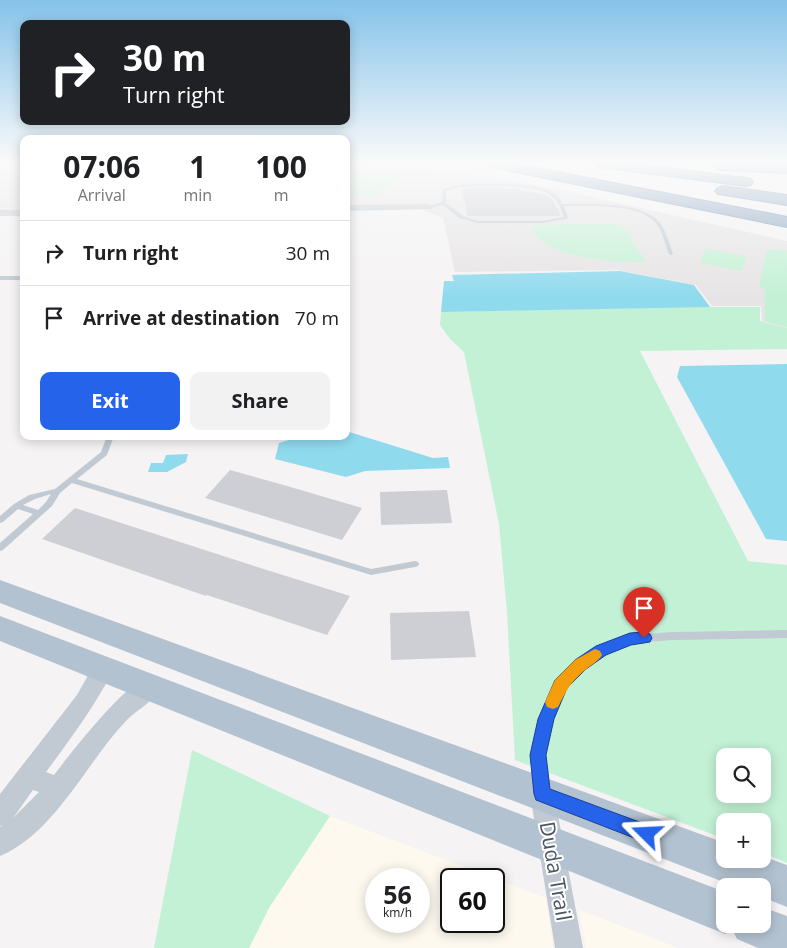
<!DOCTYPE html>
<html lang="en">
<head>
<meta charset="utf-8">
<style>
  body { margin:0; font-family:"Open Sans",sans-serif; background:#f2f2f2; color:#202124; height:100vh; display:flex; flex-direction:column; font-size:19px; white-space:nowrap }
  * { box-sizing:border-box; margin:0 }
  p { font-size:16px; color:#757577 }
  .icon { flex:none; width:28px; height:28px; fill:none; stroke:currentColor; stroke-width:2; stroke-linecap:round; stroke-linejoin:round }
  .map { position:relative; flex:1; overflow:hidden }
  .panel { position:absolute; left:20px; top:135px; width:330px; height:305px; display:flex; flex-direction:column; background:#fff; border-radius:10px; box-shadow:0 2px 12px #0003 }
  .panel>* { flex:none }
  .guide { position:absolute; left:20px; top:20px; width:330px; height:105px; border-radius:10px; box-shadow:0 2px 12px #0003; background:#202124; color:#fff; overflow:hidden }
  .buttons { position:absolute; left:716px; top:748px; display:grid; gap:10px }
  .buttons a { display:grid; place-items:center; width:55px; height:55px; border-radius:10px; background:#fff; box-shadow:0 2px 12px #0003; font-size:25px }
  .speed { position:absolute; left:365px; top:868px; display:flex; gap:10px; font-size:25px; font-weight:700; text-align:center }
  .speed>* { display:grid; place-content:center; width:65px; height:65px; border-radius:50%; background:#fff; box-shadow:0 2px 12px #0003; line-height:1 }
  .speed small { font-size:12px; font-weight:400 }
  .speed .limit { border:2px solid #111; border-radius:8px; background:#fff; color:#111 }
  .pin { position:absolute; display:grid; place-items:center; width:42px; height:42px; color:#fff; margin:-51px -21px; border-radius:50% 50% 50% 0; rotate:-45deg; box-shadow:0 0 5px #0007 }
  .pin .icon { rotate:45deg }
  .me { position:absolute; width:55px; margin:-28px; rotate:291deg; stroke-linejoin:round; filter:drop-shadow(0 0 4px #0008) }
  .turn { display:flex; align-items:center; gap:18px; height:105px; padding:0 20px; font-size:22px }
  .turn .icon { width:65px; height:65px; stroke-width:2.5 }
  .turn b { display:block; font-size:35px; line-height:42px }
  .eta { display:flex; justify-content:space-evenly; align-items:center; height:85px; text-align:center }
  .eta b { font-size:30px; font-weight:700; line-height:35px }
  .cta { display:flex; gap:10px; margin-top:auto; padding:10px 20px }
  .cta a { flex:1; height:58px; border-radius:10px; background:#2563eb; color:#fff; font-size:20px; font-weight:700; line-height:58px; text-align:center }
  .cta a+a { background:#f2f2f2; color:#202124 }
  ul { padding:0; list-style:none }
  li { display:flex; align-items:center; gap:15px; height:65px; padding:0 20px; border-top:1px solid #e0e0e0 }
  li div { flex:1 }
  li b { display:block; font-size:19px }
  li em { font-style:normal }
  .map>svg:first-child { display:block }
  .commercial { fill:#fdf9ef; fill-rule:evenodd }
  .education { fill:#e6e4e5 }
  .green { fill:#c3f1d5; fill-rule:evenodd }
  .water { fill:#90daee }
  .building { fill:#cdcfd5 }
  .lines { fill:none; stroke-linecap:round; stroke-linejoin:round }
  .highway-casing { stroke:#7690ad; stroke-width:2 }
  .lane { fill:#c1cad2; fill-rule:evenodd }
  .street { fill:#c1cad2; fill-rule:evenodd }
  .primary { fill:#b3c2d1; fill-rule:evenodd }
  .highway { fill:#8ba5c1; fill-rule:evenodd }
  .route { fill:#2563eb; stroke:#184099 }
  .slow { fill:#f59e0b }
  .labels { text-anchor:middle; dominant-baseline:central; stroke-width:4; stroke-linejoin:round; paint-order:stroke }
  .near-street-label { font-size:21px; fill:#4a5661; stroke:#fff }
</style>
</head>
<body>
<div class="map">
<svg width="787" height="948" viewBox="0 0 787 948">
  <rect width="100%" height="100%" fill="#f5f3f3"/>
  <g class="commercial">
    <path d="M 330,816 L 546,898 L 553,948 L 249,948 L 269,908 ZM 376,879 L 419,879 L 419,921 L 376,921 ZM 451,879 L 494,879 L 494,921 L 451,921 Z"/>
    <polygon points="579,910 656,939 678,948 586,948"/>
  </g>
  <g class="education">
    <rect x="0" y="163" width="24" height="50"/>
    <polygon points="346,163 401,163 553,188 787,241 787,328 762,321 761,306 712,306 696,285 617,270 455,272 443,218 415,207 346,208"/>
  </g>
  <g class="green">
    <polygon points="346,168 402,176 375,197 346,192"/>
    <path d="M 559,224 L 615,224 L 623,226 L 646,262 C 615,262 544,260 531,226 Z"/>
    <polygon points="706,249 746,256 742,271 700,263"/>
    <polygon points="775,249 787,251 787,327 765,321 765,290 759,285 767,250"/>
    <path d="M 681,307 L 760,307 L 760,321 L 787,328 L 787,349 L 640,351 L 748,561 L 787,565 L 787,863 L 763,853 L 762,821 L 725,821 L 725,839 L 515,760 L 507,612 L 499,524 L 464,352 L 450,339 L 440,325 L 441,312 ZM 725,756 L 762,756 L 762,794 L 725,794 Z"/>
    <polygon points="192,750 330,816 269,908 249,948 154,948"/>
  </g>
  <g class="water">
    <polygon points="620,271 694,285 710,307 441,312 444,281 454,281 452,275"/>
    <polygon points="787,364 787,541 766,539 677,377 680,366"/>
    <polygon points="346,431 433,458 448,457 450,468 365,471 346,477 275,459 279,443 302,436 346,436"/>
    <polygon points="188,454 186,462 167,472 148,472 151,463 163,463 166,455"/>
  </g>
  <g class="building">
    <polygon points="487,188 515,189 546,195 553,200 561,216 468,216 462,189"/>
    <polygon points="230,470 287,486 362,508 342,540 205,498"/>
    <polygon points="447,490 452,523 381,525 380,492"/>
    <polygon points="75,508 248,564 350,596 327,635 207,595 206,596 42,539"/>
    <polygon points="469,611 476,657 391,660 390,613"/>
  </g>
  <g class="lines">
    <g class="highway-casing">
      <g id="highway">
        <polygon points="484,163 512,163 787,217 787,227 491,167"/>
        <polygon points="592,163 632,163 746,178 751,179 753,182 751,185 746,186 599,167"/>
        <polygon points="716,163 787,165 787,173 721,170 716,169 714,166"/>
        <polygon points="723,186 787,195 787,205 718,194 715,191 718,188"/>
      </g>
    </g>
    <g class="lane">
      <path d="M 468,184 C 488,184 540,181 555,194 C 558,196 560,200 562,204 C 588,204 642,201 659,222 C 667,231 669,244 673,254 L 671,255 L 669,254 C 665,244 663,233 657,225 C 642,203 588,206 564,206 L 568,218 L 566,219 L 542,223 L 477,223 L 459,218 L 443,205 L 429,208 L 427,207 L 442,202 L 443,189 L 458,185 ZM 480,186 C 496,186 541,185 553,197 C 559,202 561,210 564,217 L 542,221 L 477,221 L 463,216 L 446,203 L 446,191 L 458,187 Z"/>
      <polygon points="0,276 19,276 22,278 19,280 0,280"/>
      <path d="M 107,436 L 114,436 L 107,455 L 77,479 L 371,569 L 415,561 L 418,562 L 419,564 L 418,566 L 415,567 L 371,575 L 72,483 L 60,493 L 52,506 L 3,550 L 0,551 L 0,543 L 33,514 L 18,509 L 3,522 L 0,523 L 0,516 L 14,504 L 29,495 L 55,489 L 101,452 ZM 51,494 L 46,502 L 38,510 L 23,505 L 35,499 Z"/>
      <polygon points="787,630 787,638 673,640 631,643 604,654 583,668 565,687 551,719 543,755 547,785 545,789 541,790 537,789 535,785 533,755 541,719 556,684 557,681 577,662 598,648 630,635 673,632"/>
    </g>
    <g class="street">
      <polygon points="429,204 434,207 432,209 346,211 346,205"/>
      <rect x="0" y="210" width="24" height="6"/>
      <path d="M 103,660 L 111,663 L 114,669 C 95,706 71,738 46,772 L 54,775 C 68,757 129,677 150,678 C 153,678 155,679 158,680 L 161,687 C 154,702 136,710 125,722 C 86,763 55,833 0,856 L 0,827 L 3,825 L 0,826 L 0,794 L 77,695 L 95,663 ZM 33,790 L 39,792 L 13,818 Z"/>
      <polygon points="542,782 551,786 554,794 583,948 555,948 530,794 533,786"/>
    </g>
    <g class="primary">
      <polygon points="0,580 725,843 725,859 762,859 762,856 787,865 787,907 762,897 762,886 734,886 0,603"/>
      <polygon points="0,616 725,892 725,924 762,924 762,907 787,916 787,948 758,948 737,939 733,931 725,934 0,641"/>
    </g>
    <use href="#highway" class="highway"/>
  </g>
  <linearGradient id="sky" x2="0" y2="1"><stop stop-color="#85c3ea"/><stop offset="0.55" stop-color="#fafafa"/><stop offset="1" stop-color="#fafafa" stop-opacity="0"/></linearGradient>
  <rect width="787" height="296" fill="url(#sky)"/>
  <polygon class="route" points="644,632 650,634 652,638 650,642 631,645 606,655 586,669 567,688 554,719 546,755 550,789 653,827 656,834 653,840 647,843 536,800 534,794 530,755 538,719 555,680 575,660 596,646 630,633"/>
  <path class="slow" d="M 595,649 L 600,651 L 602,655 C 598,662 590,665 584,671 C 569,684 567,690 558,707 L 553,709 L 547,707 L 545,702 L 555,680 L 575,660 Z"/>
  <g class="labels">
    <g class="near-street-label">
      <text transform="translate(556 871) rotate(80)">Duda Trail</text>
    </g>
  </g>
</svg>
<div class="buttons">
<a><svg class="icon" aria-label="search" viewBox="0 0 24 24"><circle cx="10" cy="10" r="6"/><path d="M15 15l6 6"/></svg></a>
<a>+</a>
<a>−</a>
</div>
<div class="speed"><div>56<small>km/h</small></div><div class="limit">60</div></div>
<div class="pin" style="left:644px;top:638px;background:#d93025"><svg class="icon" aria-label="arrive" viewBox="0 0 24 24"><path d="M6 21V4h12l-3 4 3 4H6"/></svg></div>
<svg class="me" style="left:647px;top:834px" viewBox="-20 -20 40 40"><path d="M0-17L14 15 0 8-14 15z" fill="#2563eb" stroke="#fff" stroke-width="4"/></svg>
<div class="guide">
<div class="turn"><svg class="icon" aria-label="right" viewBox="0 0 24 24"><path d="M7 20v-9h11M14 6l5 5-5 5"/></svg><div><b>30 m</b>Turn right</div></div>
</div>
<section class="panel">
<div class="eta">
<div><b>07:06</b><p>Arrival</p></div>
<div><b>1</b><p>min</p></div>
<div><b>100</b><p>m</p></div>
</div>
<ul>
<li><svg class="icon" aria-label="right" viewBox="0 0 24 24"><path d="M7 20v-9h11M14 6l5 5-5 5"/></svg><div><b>Turn right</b></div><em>30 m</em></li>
<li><svg class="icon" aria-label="arrive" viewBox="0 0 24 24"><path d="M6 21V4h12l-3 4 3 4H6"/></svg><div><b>Arrive at destination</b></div><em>70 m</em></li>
</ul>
<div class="cta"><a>Exit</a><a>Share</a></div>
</section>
</div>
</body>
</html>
